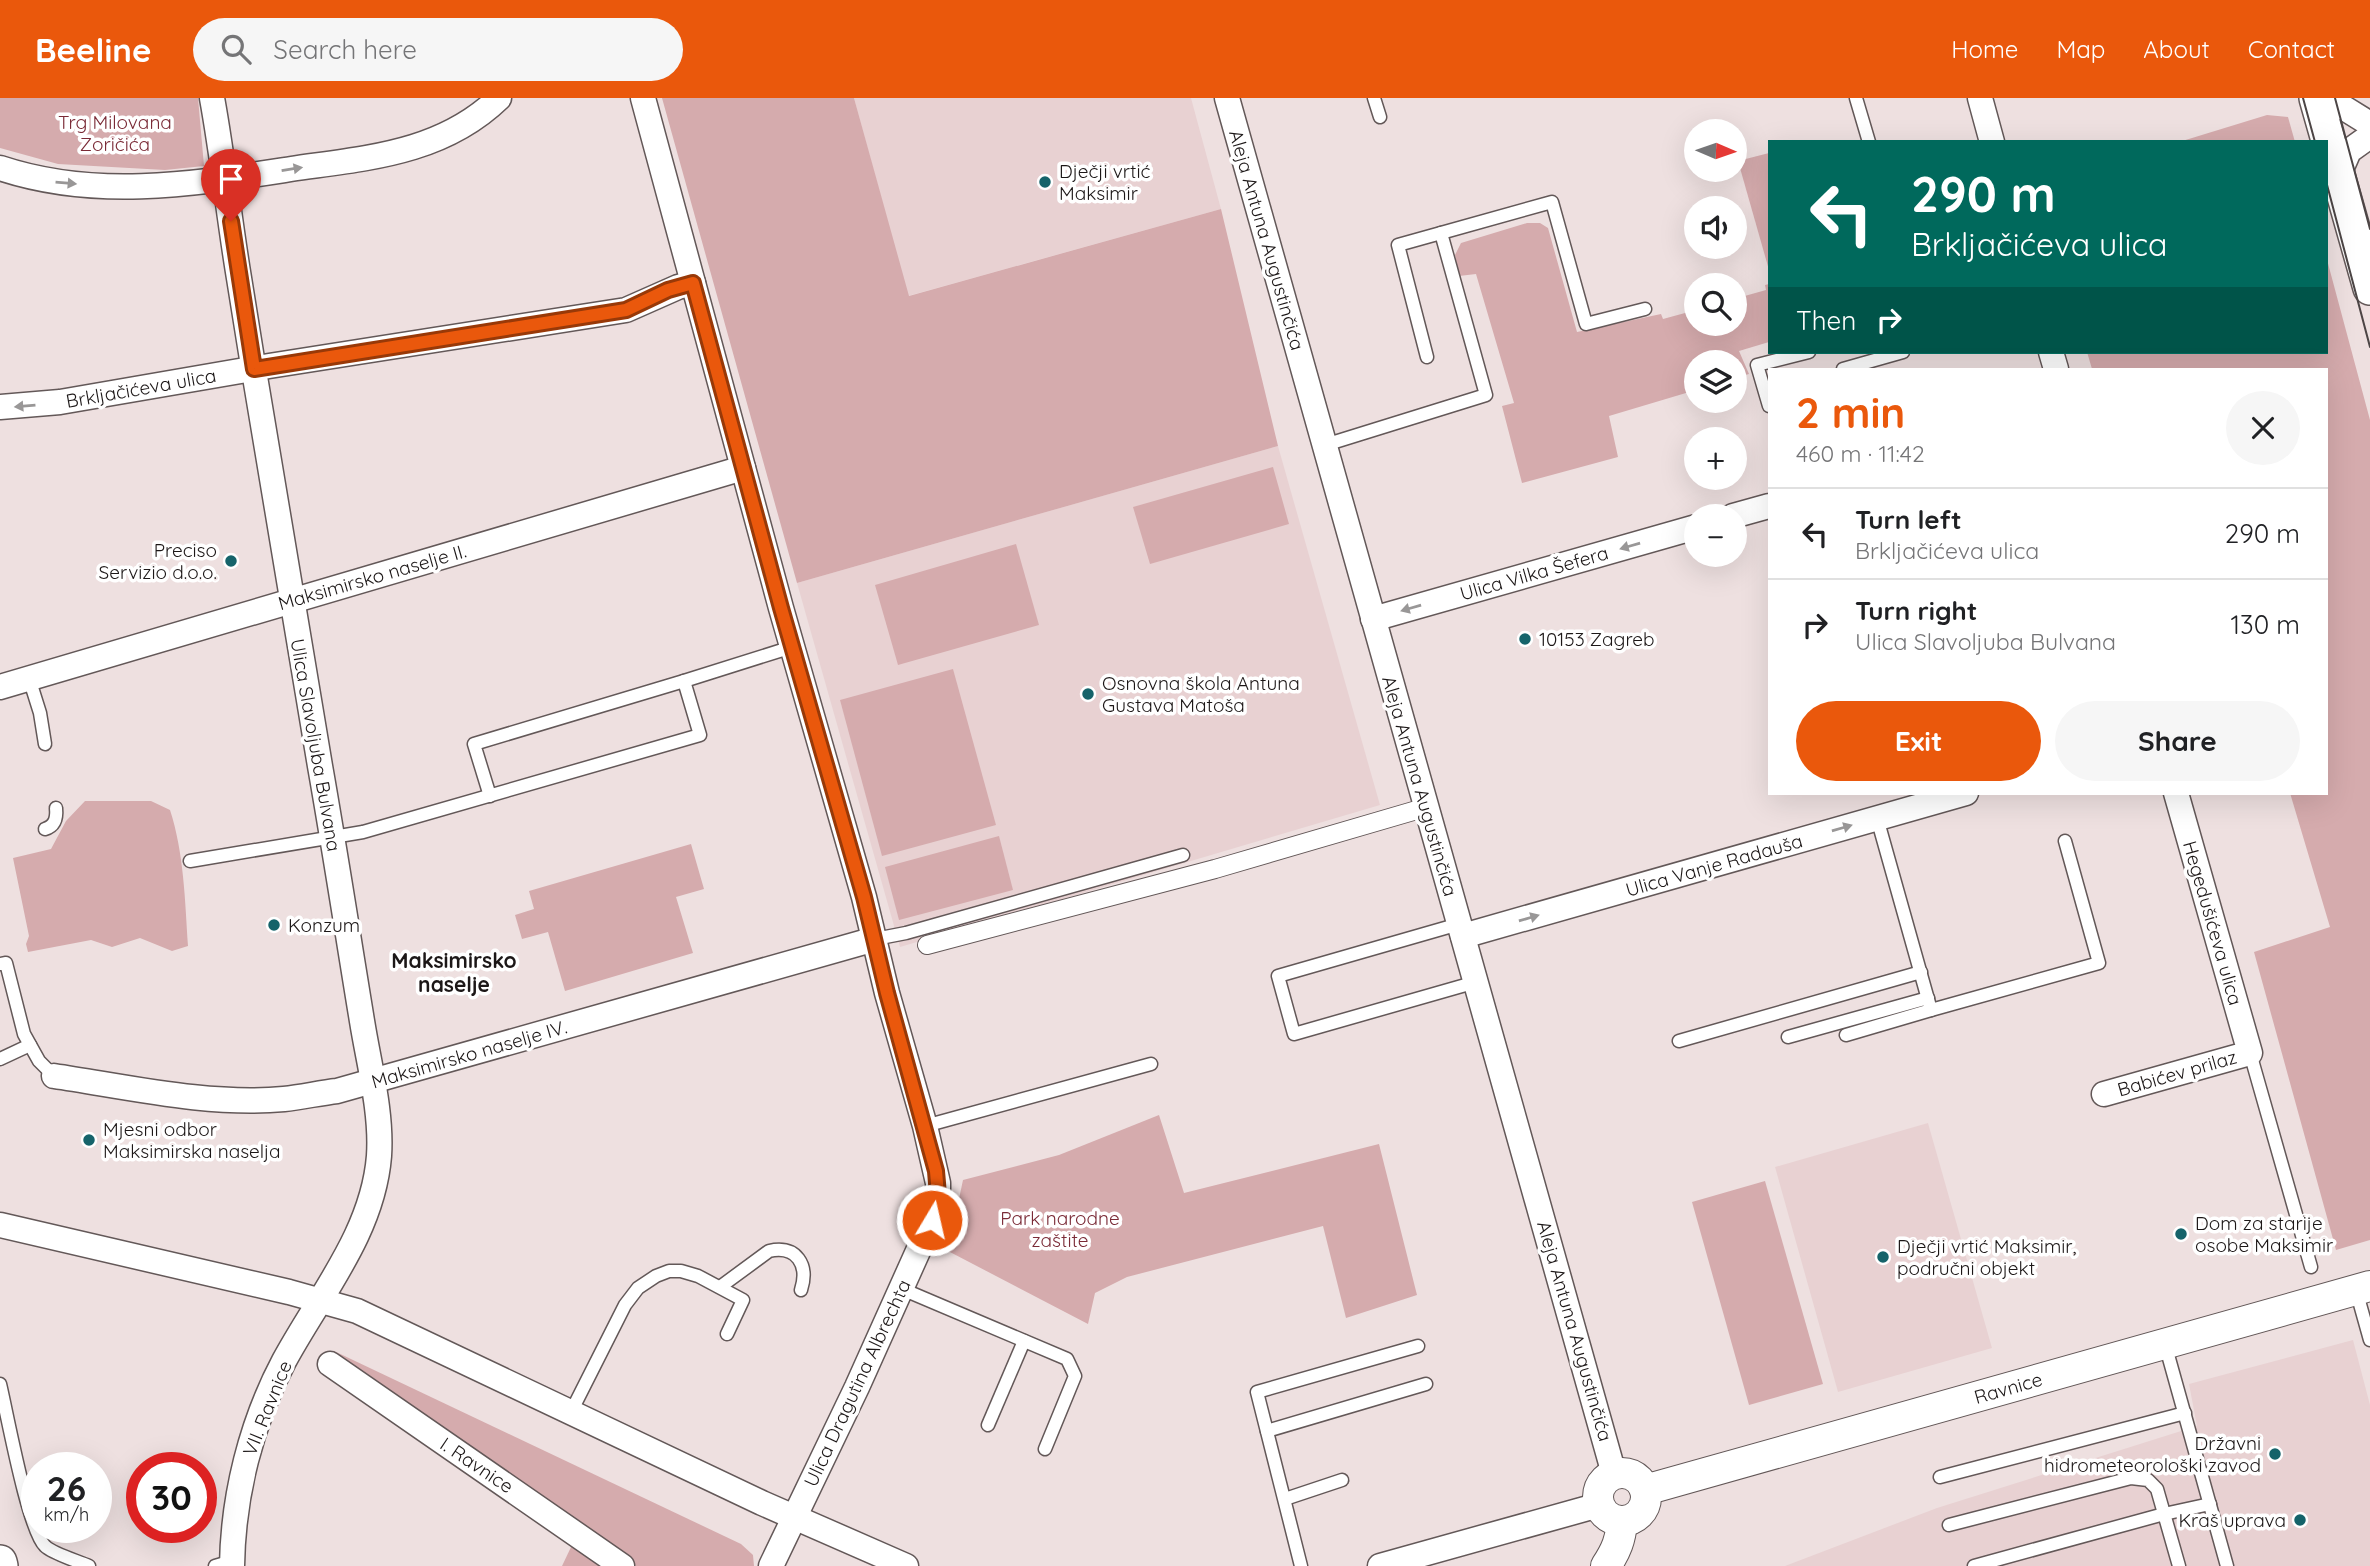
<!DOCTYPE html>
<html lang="en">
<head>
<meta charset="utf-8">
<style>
  body { margin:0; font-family:Quicksand,sans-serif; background:#f6f6f6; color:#202124; height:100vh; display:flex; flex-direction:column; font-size:26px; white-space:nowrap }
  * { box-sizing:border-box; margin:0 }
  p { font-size:23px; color:#757577 }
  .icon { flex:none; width:38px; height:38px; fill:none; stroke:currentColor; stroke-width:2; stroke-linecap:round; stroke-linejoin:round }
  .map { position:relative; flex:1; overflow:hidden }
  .side { position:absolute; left:1768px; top:270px; width:560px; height:427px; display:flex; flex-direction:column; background:#fff; border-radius:0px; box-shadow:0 7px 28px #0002 }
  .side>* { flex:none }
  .guide { position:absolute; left:1768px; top:42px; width:560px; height:214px; border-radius:0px; box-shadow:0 7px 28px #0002; background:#00695c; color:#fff; overflow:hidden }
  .needle { width:46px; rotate:92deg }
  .controls { position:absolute; left:1684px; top:21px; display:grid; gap:14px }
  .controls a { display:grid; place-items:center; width:63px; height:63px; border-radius:50%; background:#fff; box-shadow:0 7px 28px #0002; font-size:35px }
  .speed { position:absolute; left:21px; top:1354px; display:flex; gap:14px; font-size:35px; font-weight:700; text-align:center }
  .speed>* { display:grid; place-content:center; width:91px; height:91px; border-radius:50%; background:#fff; box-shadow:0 7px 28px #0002; line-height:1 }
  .speed small { font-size:18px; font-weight:400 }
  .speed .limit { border:10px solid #d22; background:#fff; color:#111 }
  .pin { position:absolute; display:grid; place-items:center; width:60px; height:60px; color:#fff; margin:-72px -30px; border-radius:50% 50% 50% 0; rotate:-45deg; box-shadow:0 0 7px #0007 }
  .pin .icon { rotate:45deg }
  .me { position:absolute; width:77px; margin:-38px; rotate:9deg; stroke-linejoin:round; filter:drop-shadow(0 0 5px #0008) }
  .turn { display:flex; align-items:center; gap:24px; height:147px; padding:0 28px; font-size:32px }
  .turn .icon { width:91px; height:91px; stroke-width:2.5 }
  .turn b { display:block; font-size:49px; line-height:60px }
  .then { display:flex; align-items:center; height:66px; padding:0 28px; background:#0003; gap:14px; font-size:26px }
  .round { display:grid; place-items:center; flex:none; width:74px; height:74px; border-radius:37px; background:#f6f6f6 }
  .overview { display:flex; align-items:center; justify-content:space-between; height:119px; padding:0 28px }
  h1 { font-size:42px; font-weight:700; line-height:52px; color:#ea580c }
  .action { display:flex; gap:14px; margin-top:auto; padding:14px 28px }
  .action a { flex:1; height:80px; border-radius:42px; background:#ea580c; color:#fff; font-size:28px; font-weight:700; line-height:80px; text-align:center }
  .action a+a { background:#f6f6f6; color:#202124 }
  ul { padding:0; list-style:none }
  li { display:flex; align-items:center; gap:21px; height:91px; padding:0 28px; border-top:2px solid #e0e0e0 }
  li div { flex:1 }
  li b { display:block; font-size:26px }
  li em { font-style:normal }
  header { display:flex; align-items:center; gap:42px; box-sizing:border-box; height:98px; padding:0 35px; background:#ea580c; color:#fff }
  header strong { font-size:33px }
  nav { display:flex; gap:38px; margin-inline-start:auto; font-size:24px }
  .search { width:490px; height:63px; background:#f6f6f6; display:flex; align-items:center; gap:18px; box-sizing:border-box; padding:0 24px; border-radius:38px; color:#757577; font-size:26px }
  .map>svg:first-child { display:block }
  .built { fill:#e8d1d2 }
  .green { fill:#d5abad }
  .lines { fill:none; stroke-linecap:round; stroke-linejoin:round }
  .service-casing { stroke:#635858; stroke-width:15 }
  .pedestrian-casing { stroke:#635858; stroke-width:20 }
  .minor-casing { stroke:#635858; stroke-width:27 }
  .tertiary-casing { stroke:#635858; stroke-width:32 }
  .secondary-casing { stroke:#635858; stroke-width:36 }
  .service { stroke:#fff; stroke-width:12 }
  .pedestrian { stroke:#fff; stroke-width:18 }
  .minor { stroke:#fff; stroke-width:24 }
  .tertiary { stroke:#fff; stroke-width:30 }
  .secondary { stroke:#fff; stroke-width:33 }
  .tram { stroke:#4c4545; stroke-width:2 }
  .oneway { fill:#999797 }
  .route-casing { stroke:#983908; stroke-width:18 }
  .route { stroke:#ea580c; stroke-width:12 }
  .poi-dot { fill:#15636a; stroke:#fff; stroke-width:2.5 }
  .labels { text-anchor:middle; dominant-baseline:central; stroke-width:7; stroke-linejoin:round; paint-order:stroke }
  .park-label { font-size:19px; fill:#7a2a36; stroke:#fff }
  .poi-label { font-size:19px; fill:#1c1717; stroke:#fff; text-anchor:start }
  .street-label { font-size:19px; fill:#1c1717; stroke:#fff }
  .neighbourhood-label { font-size:21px; font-weight:bold; fill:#1c1717; stroke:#fff }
</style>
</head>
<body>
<header>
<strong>Beeline</strong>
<div class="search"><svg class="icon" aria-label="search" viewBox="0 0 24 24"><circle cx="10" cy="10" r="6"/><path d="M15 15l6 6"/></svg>Search here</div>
<nav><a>Home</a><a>Map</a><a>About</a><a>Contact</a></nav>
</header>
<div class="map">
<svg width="2370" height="1468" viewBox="0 0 2370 1468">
  <rect width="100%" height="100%" fill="#eee0e0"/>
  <g class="built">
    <polygon points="854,0 1191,0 1221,111 908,198"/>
    <polygon points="1278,348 1380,707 900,849 797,485"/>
    <polygon points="1928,1025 1992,1250 1838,1294 1775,1069"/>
    <polygon points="2353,1242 2370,1307 2370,1468 1785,1468 1937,1410 2197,1328 2189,1286"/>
  </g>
  <g class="green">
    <polygon points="0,0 198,0 204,68 165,72 58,66 0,50"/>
    <polygon points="662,0 854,0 909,198 1221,111 1278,348 797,485"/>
    <polygon points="2267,17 2288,19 2295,44 2179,44"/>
    <polygon points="1769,55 1769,172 1738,63"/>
    <polygon points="1527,125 1540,125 1548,130 1577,234 1661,216 1663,221 1696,212 1696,226 1734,226 1734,201 1766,192 1765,187 1769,186 1769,244 1739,253 1749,276 1734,280 1734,264 1696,264 1696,292 1609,318 1618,359 1522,385 1502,308 1514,305 1476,176 1459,178 1455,157 1461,145"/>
    <polygon points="2326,158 2370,322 2370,1142 2336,1152 2254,854 2330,829 2290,695 2326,695 2326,271 2092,271 2087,254 2326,254"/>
    <polygon points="1273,369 1289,426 1150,466 1133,409"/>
    <polygon points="1016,446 1039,527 898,567 875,487"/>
    <polygon points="953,571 996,727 882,758 840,602"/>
    <path d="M 85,703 L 151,703 L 170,712 C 184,755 185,803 188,848 L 172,853 L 140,840 L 112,849 L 91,842 L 28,854 L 26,846 L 29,838 L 13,760 L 51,751 L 66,723 Z"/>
    <polygon points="999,738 1013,792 899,822 885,769"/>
    <polygon points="691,746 704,791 676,799 693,855 565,893 548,834 522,841 515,817 534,811 529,793"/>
    <polygon points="1159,1017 1184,1095 1379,1046 1417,1197 1346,1220 1323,1128 1127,1179 1095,1195 1088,1226 948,1153 963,1082 1059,1057"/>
    <polygon points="1765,1083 1823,1286 1749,1307 1692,1104"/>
    <polygon points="334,1253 741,1446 753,1457 754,1468 636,1468 331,1259"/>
    <polygon points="572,1447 601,1468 562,1468"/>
  </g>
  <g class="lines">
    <g class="service-casing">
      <g id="service">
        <polyline points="1374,0 1380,19"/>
        <polyline points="1856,0 1869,44"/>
        <polyline points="1427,259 1398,147 1441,135"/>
        <polyline points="1843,271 1903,254"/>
        <polyline points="1769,308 1757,267 1809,254"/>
        <polyline points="1325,347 1486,297 1441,135 1552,104 1586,226 1645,211"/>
        <polyline points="29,580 40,615 45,646"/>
        <polyline points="490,698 474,646 684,583"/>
        <path d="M 45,731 C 55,728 57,720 56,710"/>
        <polyline points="190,763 363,734 700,637 684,583 792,549"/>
        <polyline points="1459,826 1278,878 1294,936 1476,884"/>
        <polyline points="875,841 906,835 1183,757"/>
        <polyline points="0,866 6,865 24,936 39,963 54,978"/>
        <polyline points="1931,912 2099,865 2065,743"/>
        <polyline points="1846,937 1931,912 1877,720"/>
        <polyline points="1788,939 1928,900"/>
        <polyline points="1679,943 1921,874"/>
        <polyline points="2250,955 2311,1169"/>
        <polyline points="0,961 30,947"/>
        <polyline points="925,1028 1151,966"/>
        <path d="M 720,1189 L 769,1153 C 797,1147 809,1167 801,1192"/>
        <polyline points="902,1191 1067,1261 1075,1278 1045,1351"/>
        <polyline points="2356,1192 2370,1242"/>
        <polyline points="2165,1246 2227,1468"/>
        <path d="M 0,1286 C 7,1315 28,1432 45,1448 C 53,1456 78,1463 89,1468"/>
        <polyline points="571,1314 625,1207 638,1190 656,1178 669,1173 681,1173 698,1178 743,1202 727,1236"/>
        <polyline points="988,1327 1024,1243"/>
        <polyline points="1267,1333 1426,1286"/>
        <polyline points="1940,1379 2185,1315"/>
        <polyline points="1285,1401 1342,1382"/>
        <polyline points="1949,1427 2131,1380 2148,1382 2157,1391 2179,1468"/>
        <polyline points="215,1468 232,1463"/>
        <polyline points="1301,1468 1257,1294 1418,1248"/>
        <polyline points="1974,1468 2164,1416 2210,1406"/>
      </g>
    </g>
    <g class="pedestrian-casing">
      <polyline id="pedestrian" points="927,847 1215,771 1427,709"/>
    </g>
    <g class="minor-casing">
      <g id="minor">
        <path d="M 212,0 C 223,60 229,120 239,180 C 265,343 292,506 320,668 C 335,753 348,838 362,923 C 369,967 382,1014 379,1058 C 373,1135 319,1198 284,1263 C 251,1325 233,1398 232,1468"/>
        <polyline points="643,0 781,510 864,799 887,895 925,1028 938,1085 938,1097 932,1122 857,1289 771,1468"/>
        <polyline points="1227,0 1614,1376"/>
        <polyline points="1980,0 1992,44"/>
        <polyline points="2328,0 2370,26"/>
        <path d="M 0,70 C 96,102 193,86 291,71 C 366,60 441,56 499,0"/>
        <polyline points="2339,76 2349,53 2370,38"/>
        <polyline points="2051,254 2056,271"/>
        <polyline points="0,309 60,304 269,268 626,212 678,189 693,185"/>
        <polyline points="1733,418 1769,408"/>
        <polyline points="1373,521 1696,429"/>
        <polyline points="0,589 743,370"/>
        <polyline points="1463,838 1966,695"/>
        <path d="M 54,978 C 128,989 210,1008 284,1001 C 302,999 320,995 337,993 L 875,841"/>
        <polyline points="2104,996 2250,955 2176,695"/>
        <polyline points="0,1127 289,1194 357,1213 762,1405 906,1468"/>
        <polyline points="330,1266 622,1468"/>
        <polyline points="1380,1468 1599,1407"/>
      </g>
    </g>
    <g class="tertiary-casing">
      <g id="tertiary">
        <circle cx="1622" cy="1399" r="24"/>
        <polyline points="1645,1392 2370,1188"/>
        <path d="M 1606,1468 C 1616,1453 1621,1441 1622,1423"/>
      </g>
    </g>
    <g class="secondary-casing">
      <g id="secondary">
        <polyline points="2316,0 2370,190"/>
        <polyline points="0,1464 1,1468"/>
      </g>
    </g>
    <use href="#service" class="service"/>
    <use href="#pedestrian" class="pedestrian"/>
    <use href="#minor" class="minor"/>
    <use href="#tertiary" class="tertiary"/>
    <use href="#secondary" class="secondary"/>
    <g class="tram">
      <polyline points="2303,0 2315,44"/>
      <polyline points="2335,0 2370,131"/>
      <polyline points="2326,83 2370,249"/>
    </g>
  </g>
  <defs><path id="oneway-solid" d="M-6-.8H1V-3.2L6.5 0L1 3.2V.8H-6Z" transform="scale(1.75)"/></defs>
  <g class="oneway">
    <use href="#oneway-solid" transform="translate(292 71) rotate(-9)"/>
    <use href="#oneway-solid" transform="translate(66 85) rotate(5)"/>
    <use href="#oneway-solid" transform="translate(25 308) rotate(175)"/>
    <use href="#oneway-solid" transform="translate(1630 448) rotate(164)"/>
    <use href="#oneway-solid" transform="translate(1411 510) rotate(164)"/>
    <use href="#oneway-solid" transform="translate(1842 730) rotate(-16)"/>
    <use href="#oneway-solid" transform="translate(1529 820) rotate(-16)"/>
  </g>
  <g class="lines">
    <g class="route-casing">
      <polyline id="route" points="231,123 254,271 626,212 668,192 693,185 781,510 864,799 887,895 936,1073 938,1097 932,1122"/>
    </g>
    <use href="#route" class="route"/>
  </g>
  <g class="poi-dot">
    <circle cx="1045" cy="84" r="7"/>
    <circle cx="231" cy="463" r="7"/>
    <circle cx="1525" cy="541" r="7"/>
    <circle cx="1088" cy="596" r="7"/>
    <circle cx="274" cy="827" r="7"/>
    <circle cx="89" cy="1042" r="7"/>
    <circle cx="2181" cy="1136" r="7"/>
    <circle cx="1883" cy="1159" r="7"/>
    <circle cx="2275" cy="1356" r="7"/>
    <circle cx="2300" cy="1422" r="7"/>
  </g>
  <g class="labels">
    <g class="park-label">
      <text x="115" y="24">Trg Milovana<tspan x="115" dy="22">Zoričića</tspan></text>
      <text x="1060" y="1120">Park narodne<tspan x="1060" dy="22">zaštite</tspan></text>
    </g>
    <g class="poi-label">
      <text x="1059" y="73">Dječji vrtić<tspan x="1059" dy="22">Maksimir</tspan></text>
      <text x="217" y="452" text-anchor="end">Preciso<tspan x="217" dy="22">Servizio d.o.o.</tspan></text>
      <text x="1539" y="541">10153 Zagreb</text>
      <text x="1102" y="585">Osnovna škola Antuna<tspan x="1102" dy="22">Gustava Matoša</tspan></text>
      <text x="288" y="827">Konzum</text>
      <text x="103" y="1031">Mjesni odbor<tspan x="103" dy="22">Maksimirska naselja</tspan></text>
      <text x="2195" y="1125">Dom za starije<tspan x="2195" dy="22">osobe Maksimir</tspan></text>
      <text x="1897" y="1148">Dječji vrtić Maksimir,<tspan x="1897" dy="22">područni objekt</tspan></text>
      <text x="2261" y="1345" text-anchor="end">Državni<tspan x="2261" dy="22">hidrometeorološki zavod</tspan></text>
      <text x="2286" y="1422" text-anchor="end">Kraš uprava</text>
    </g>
    <g class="street-label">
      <text transform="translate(1267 142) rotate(74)">Aleja Antuna Augustinčića</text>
      <text transform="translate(141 290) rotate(-10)">Brkljačićeva ulica</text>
      <text transform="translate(1534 475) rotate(-16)">Ulica Vilka Šefera</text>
      <text transform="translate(372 479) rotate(-16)">Maksimirsko naselje II.</text>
      <text transform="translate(316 647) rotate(80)">Ulica Slavoljuba Bulvana</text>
      <text transform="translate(1420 688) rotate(74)">Aleja Antuna Augustinčića</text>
      <text transform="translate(1714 767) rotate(-16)">Ulica Vanje Radauša</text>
      <text transform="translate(2213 825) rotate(74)">Hegedušićeva ulica</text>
      <text transform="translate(469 956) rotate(-16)">Maksimirsko naselje IV.</text>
      <text transform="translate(2177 975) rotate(-16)">Babićev prilaz</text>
      <text transform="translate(1575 1233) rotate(74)">Aleja Antuna Augustinčića</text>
      <text transform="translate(857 1285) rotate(-65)">Ulica Dragutina Albrechta</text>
      <text transform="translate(2008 1290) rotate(-16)">Ravnice</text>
      <text transform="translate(267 1310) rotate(-68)">VII. Ravnice</text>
      <text transform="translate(477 1367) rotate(34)">I. Ravnice</text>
    </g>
    <g class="neighbourhood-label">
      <text x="454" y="862">Maksimirsko<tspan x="454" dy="24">naselje</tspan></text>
    </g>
  </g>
</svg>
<div class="controls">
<a><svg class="needle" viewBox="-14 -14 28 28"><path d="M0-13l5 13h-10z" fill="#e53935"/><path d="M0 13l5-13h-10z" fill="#757577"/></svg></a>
<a><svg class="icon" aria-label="sound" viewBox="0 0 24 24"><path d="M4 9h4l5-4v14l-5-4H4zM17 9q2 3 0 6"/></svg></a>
<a><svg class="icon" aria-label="search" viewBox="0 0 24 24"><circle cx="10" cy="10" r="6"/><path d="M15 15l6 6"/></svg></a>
<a><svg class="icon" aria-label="layers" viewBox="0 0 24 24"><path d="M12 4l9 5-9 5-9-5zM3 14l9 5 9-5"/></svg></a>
<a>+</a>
<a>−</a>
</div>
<div class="speed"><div>26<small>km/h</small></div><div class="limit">30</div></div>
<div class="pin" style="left:231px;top:123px;background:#d93025"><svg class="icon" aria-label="arrive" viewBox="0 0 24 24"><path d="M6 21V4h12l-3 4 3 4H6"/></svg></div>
<svg class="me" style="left:932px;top:1122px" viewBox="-20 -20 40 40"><circle r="17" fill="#ea580c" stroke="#fff" stroke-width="3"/><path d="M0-11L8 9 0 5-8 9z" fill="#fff"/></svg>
<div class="guide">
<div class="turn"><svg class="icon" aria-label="left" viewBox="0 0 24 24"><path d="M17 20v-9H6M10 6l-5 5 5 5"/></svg><div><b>290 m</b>Brkljačićeva ulica</div></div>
<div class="then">Then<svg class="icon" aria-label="right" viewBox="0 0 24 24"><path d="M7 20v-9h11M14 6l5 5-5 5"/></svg></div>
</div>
<section class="side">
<div class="overview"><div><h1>2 min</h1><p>460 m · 11:42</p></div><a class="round"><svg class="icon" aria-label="close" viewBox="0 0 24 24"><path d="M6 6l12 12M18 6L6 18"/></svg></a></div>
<ul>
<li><svg class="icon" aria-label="left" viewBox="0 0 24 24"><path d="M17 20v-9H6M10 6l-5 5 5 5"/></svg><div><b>Turn left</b><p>Brkljačićeva ulica</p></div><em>290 m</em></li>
<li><svg class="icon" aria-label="right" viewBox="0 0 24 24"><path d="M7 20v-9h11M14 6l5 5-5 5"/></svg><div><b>Turn right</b><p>Ulica Slavoljuba Bulvana</p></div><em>130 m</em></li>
</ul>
<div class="action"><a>Exit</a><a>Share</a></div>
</section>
</div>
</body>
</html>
